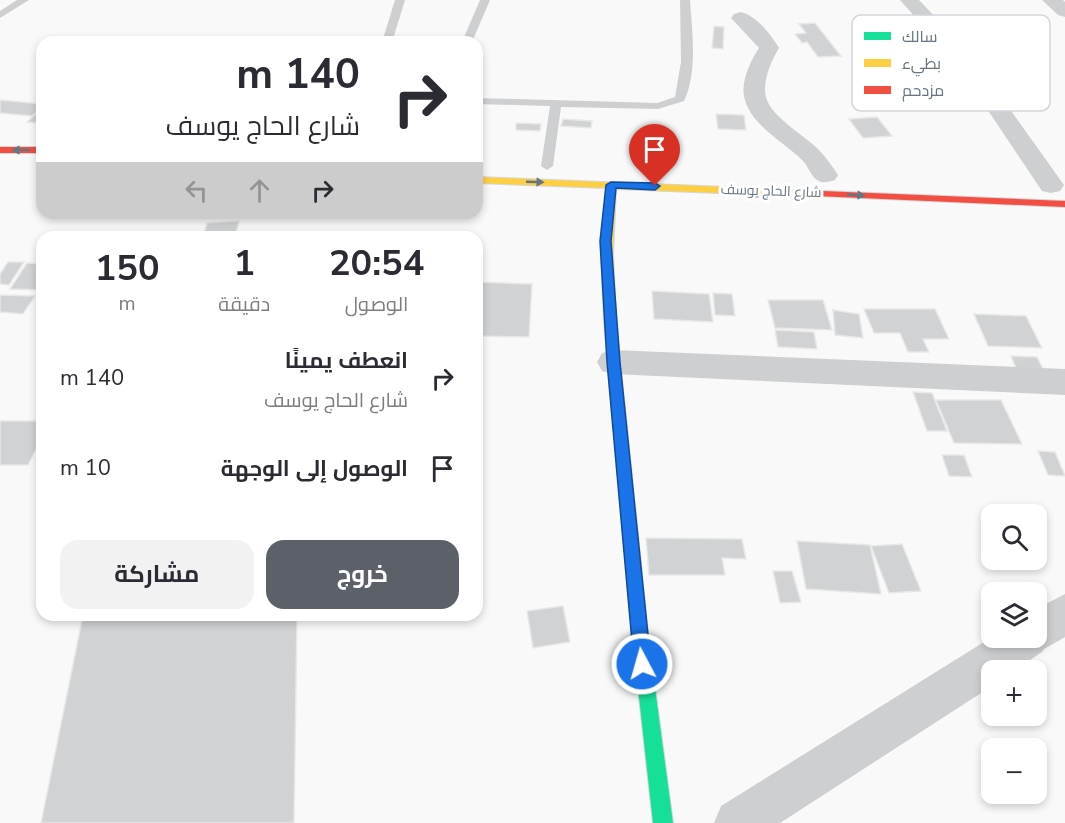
<!DOCTYPE html>
<html lang="ar">
<head>
<meta charset="utf-8">
<style>
  body { margin:0; font-family:"Nunito Sans",Cairo,sans-serif; background:#f2f2f3; color:#2b2b33; direction:rtl; height:100vh; display:flex; flex-direction:column; font-size:22px; white-space:nowrap }
  * { box-sizing:border-box; margin:0 }
  p { font-size:20px; color:#7c7c81 }
  .icon { flex:none; width:33px; height:33px; fill:none; stroke:currentColor; stroke-width:2; stroke-linecap:round; stroke-linejoin:round }
  .map { position:relative; flex:1; overflow:hidden; direction:ltr }
  .panel { position:absolute; left:36px; top:231px; width:447px; height:390px; display:flex; flex-direction:column; background:#fff; border-radius:18px; box-shadow:0 3px 9px #0003; direction:rtl }
  .panel>* { flex:none }
  .banner { position:absolute; left:36px; top:36px; width:447px; height:183px; border-radius:18px; box-shadow:0 3px 9px #0003; direction:rtl; background:#fff; color:#2b2b33; overflow:hidden }
  .buttons { position:absolute; left:981px; top:504px; display:grid; gap:12px }
  .buttons a { display:grid; place-items:center; width:66px; height:66px; border-radius:12px; background:#fff; box-shadow:0 3px 9px #0003; font-size:30px }
  .pin { position:absolute; display:grid; place-items:center; width:51px; height:51px; color:#fff; margin:-62px -26px; border-radius:50% 50% 50% 0; rotate:-45deg; box-shadow:0 0 6px #0007 }
  .pin .icon { rotate:45deg }
  .me { position:absolute; width:66px; margin:-33px; rotate:354deg; stroke-linejoin:round; filter:drop-shadow(0 0 4px #0008) }
  .turn { display:flex; align-items:center; gap:21px; height:126px; padding:0 24px; font-size:27px }
  .turn .icon { width:78px; height:78px; stroke-width:2.5 }
  .turn b { display:block; font-size:42px; line-height:51px }
  .lanes { display:flex; align-items:center; height:57px; padding:0 24px; background:#0003; justify-content:center; gap:30px; direction:ltr }
  .lanes .off { opacity:.35 }
  .eta { display:flex; justify-content:space-evenly; align-items:center; height:102px; text-align:center }
  .eta b { font-size:36px; font-weight:700; line-height:42px }
  .primary-button { display:flex; gap:12px; margin-top:auto; padding:12px 24px }
  .primary-button a { flex:1; height:69px; border-radius:18px; background:#5c6169; color:#fff; font-size:24px; font-weight:700; line-height:69px; text-align:center }
  .primary-button a+a { background:#f2f2f3; color:#2b2b33 }
  ul { padding:0; list-style:none }
  li { display:flex; align-items:center; gap:18px; height:90px; padding:0 24px }
  li div { flex:1 }
  li b { display:block; font-size:22px }
  li em { font-style:normal }
  .map>svg:first-child { display:block }
  .building { fill:#d0d2d3; stroke:#e8e8e8; stroke-width:1.5 }
  .lines { fill:none; stroke-linecap:round; stroke-linejoin:round }
  .fast-casing { stroke:#d5d6d7; stroke-width:2 }
  .slow-casing { stroke:#d5d6d7; stroke-width:2 }
  .jam-casing { stroke:#d5d6d7; stroke-width:2 }
  .lane { fill:#cecfd0; fill-rule:evenodd }
  .street { fill:#cecfd0; fill-rule:evenodd }
  .fast { fill:#16e098; fill-rule:evenodd }
  .slow { fill:#ffcf43; fill-rule:evenodd }
  .jam { fill:#f24e42; fill-rule:evenodd }
  .oneway { fill:#657683 }
  .route { fill:#1a73e8; stroke:#114b97; stroke-width:1.5 }
  .labels { text-anchor:middle; dominant-baseline:central; stroke-width:6; stroke-linejoin:round; paint-order:stroke }
  .far-street-label { font-size:14px; fill:#657683; stroke:#fff }
  .key { fill:#fff; stroke:#d1d6da; stroke-width:1.5 }
  .key-label { font-size:16px; fill:#657683 }
</style>
</head>
<body>
<div class="map">
<svg width="1065" height="823" viewBox="0 0 1065 823">
  <rect width="100%" height="100%" fill="#f9f9f9"/>
  <g class="building">
    <polygon points="815,23 841,56 818,57 807,42 802,43 795,34 806,33 799,24"/>
    <polygon points="714,26 724,27 723,49 712,48"/>
    <polygon points="0,100 42,104 42,107 32,116 0,113"/>
    <polygon points="42,108 42,123 27,122"/>
    <polygon points="716,114 744,115 746,130 718,129"/>
    <polygon points="877,117 892,136 863,138 849,119"/>
    <polygon points="563,119 592,121 591,128 561,126"/>
    <polygon points="516,123 541,124 540,131 516,130"/>
    <polygon points="239,221 235,237 203,237 207,223"/>
    <polygon points="8,262 24,262 9,285 0,284 0,274"/>
    <polygon points="27,263 42,264 42,290 10,289"/>
    <polygon points="477,282 532,284 529,337 477,336"/>
    <polygon points="652,291 709,294 713,322 654,319"/>
    <polygon points="713,293 732,294 735,316 715,315"/>
    <polygon points="0,295 35,296 23,314 0,312"/>
    <polygon points="768,300 823,300 832,330 775,328"/>
    <polygon points="864,309 935,309 949,339 923,339 929,352 908,352 900,333 874,333"/>
    <polygon points="833,310 859,314 863,338 835,335"/>
    <polygon points="974,314 1026,316 1042,348 988,346"/>
    <polygon points="775,330 814,332 817,349 778,347"/>
    <polygon points="1011,356 1037,357 1044,371 1017,371"/>
    <polygon points="913,392 932,393 947,431 927,431"/>
    <polygon points="936,400 1001,400 1022,444 954,443"/>
    <polygon points="0,421 42,421 42,437 28,465 0,465"/>
    <polygon points="1038,451 1055,452 1065,476 1048,475"/>
    <polygon points="942,455 964,455 972,477 949,476"/>
    <polygon points="646,538 742,539 746,559 722,558 725,575 649,575"/>
    <polygon points="797,541 870,545 881,594 806,589"/>
    <polygon points="902,544 921,591 889,593 871,546"/>
    <polygon points="773,571 792,571 801,602 780,603"/>
    <polygon points="563,606 570,642 533,648 527,611"/>
    <polygon points="83,615 297,615 294,823 41,823"/>
  </g>
  <g class="lines">
    <g class="fast-casing">
      <polygon id="fast" points="641,635 647,637 649,643 673,823 653,823 633,643 635,637"/>
    </g>
    <g class="slow-casing">
      <polygon id="slow" points="477,177 798,190 803,193 798,196 616,189 613,253 616,321 649,643 647,649 641,651 635,649 633,643 604,321 601,253 606,188 477,183"/>
    </g>
    <g class="jam-casing">
      <g id="jam">
        <rect x="0" y="147" width="42" height="6"/>
        <polygon points="798,190 1065,201 1065,207 794,195 794,191"/>
      </g>
    </g>
    <g class="lane">
      <polygon points="17,0 29,0 0,18 0,11"/>
      <polygon points="395,0 405,0 392,42 382,42"/>
      <polygon points="480,0 490,0 472,42 462,42"/>
      <path d="M 680,0 L 690,0 C 692,31 698,72 684,101 L 658,109 L 561,107 L 553,166 L 547,170 L 541,166 L 550,106 L 477,104 L 477,98 L 657,103 L 675,97 L 681,62 Z"/>
    </g>
    <g class="street">
      <polygon points="900,0 919,0 972,56 1064,185 1060,191 1051,193 1042,191 957,64"/>
      <polygon points="1042,0 1063,0 1065,2 1065,17 1058,15"/>
      <path d="M 741,12 C 757,16 771,35 779,48 C 771,61 762,82 766,97 C 770,116 804,135 818,149 C 826,157 832,166 838,175 L 835,180 C 829,182 822,184 817,180 C 811,176 808,166 803,161 C 785,142 749,125 744,96 C 741,81 751,60 759,48 L 731,18 L 734,14 Z"/>
      <polygon points="613,350 1065,369 1065,395 613,374 602,371 597,362 602,353"/>
      <polygon points="1065,594 1065,637 1044,649 1042,652 1015,670 992,670 992,686 780,823 714,823 721,806 992,637 1036,638 1036,609"/>
    </g>
    <use href="#fast" class="fast"/>
    <use href="#slow" class="slow"/>
    <use href="#jam" class="jam"/>
  </g>
  <defs><path id="oneway-solid" d="M-6-.8H1V-3.2L6.5 0L1 3.2V.8H-6Z" transform="scale(1.5)"/></defs>
  <g class="oneway">
    <use href="#oneway-solid" transform="translate(21 150) rotate(179)"/>
    <use href="#oneway-solid" transform="translate(535 182) rotate(2)"/>
    <use href="#oneway-solid" transform="translate(856 195) rotate(3)"/>
  </g>
  <polygon class="route" points="611,182 655,183 660,186 655,190 616,188 611,241 620,362 651,664 648,670 642,673 636,670 634,664 607,362 600,241 606,185"/>
  <g class="labels">
    <g class="far-street-label">
      <text transform="translate(771 191) rotate(2)">شارع الحاج يوسف</text>
    </g>
  </g>
  <rect x="852" y="15" width="198" height="96" rx="9" class="key"/>
  <rect x="864" y="32" width="27" height="8" fill="#16e098"/>
  <rect x="864" y="59" width="27" height="8" fill="#ffcf43"/>
  <rect x="864" y="86" width="27" height="8" fill="#f24e42"/>
  <g class="key-label">
    <text x="902" y="42">سالك</text>
    <text x="902" y="69">بطيء</text>
    <text x="902" y="96">مزدحم</text>
  </g>
</svg>
<div class="buttons">
<a><svg class="icon" aria-label="search" viewBox="0 0 24 24"><circle cx="10" cy="10" r="6"/><path d="M15 15l6 6"/></svg></a>
<a><svg class="icon" aria-label="layers" viewBox="0 0 24 24"><path d="M12 4l9 5-9 5-9-5zM3 14l9 5 9-5"/></svg></a>
<a>+</a>
<a>−</a>
</div>
<div class="pin" style="left:655px;top:186px;background:#d93025"><svg class="icon" aria-label="arrive" viewBox="0 0 24 24"><path d="M6 21V4h12l-3 4 3 4H6"/></svg></div>
<svg class="me" style="left:642px;top:664px" viewBox="-20 -20 40 40"><circle r="17" fill="#1a73e8" stroke="#fff" stroke-width="3"/><path d="M0-11L8 9 0 5-8 9z" fill="#fff"/></svg>
<div class="banner">
<div class="turn"><svg class="icon" aria-label="right" viewBox="0 0 24 24"><path d="M7 20v-9h11M14 6l5 5-5 5"/></svg><div><b>140 m</b>شارع الحاج يوسف</div></div>
<div class="lanes"><svg class="icon off" aria-label="left" viewBox="0 0 24 24"><path d="M17 20v-9H6M10 6l-5 5 5 5"/></svg><svg class="icon off" aria-label="ahead" viewBox="0 0 24 24"><path d="M12 20V5M6 11l6-6 6 6"/></svg><svg class="icon" aria-label="right" viewBox="0 0 24 24"><path d="M7 20v-9h11M14 6l5 5-5 5"/></svg></div>
</div>
<section class="panel">
<div class="eta">
<div><b>20:54</b><p>الوصول</p></div>
<div><b>1</b><p>دقيقة</p></div>
<div><b>150</b><p>m</p></div>
</div>
<ul>
<li><svg class="icon" aria-label="right" viewBox="0 0 24 24"><path d="M7 20v-9h11M14 6l5 5-5 5"/></svg><div><b>انعطف يمينًا</b><p>شارع الحاج يوسف</p></div><em>140 m</em></li>
<li><svg class="icon" aria-label="arrive" viewBox="0 0 24 24"><path d="M6 21V4h12l-3 4 3 4H6"/></svg><div><b>الوصول إلى الوجهة</b></div><em>10 m</em></li>
</ul>
<div class="primary-button"><a>خروج</a><a>مشاركة</a></div>
</section>
</div>
</body>
</html>
